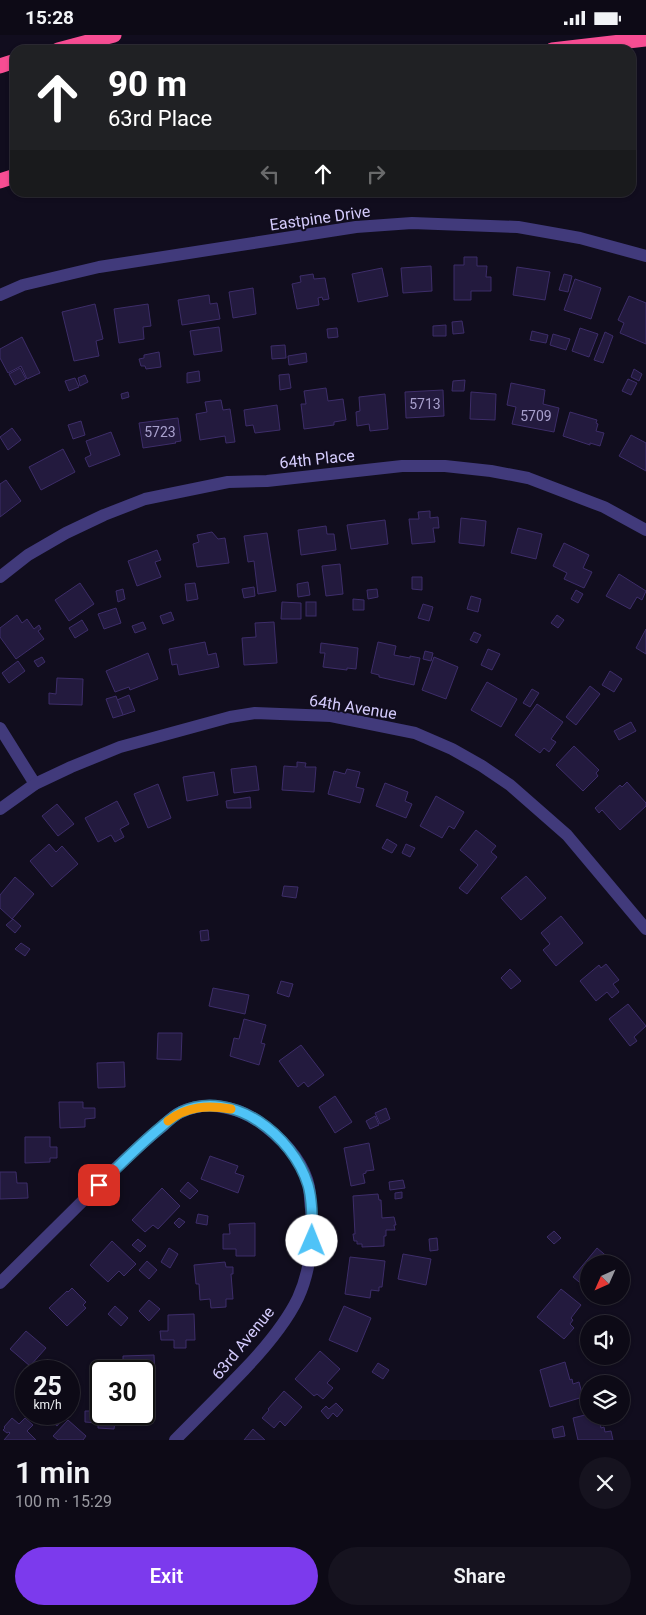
<!DOCTYPE html>
<html lang="en">
<head>
<meta charset="utf-8">
<style>
  body { margin:0; font-family:Roboto,sans-serif; background:#16131f; color:#f1f3f6; height:100vh; display:flex; flex-direction:column; font-size:19px; white-space:nowrap }
  * { box-sizing:border-box; margin:0 }
  p { font-size:16px; color:#9a9aa1 }
  .icon { flex:none; width:28px; height:28px; fill:none; stroke:currentColor; stroke-width:2; stroke-linecap:round; stroke-linejoin:round }
  .map { position:relative; height:1405px; overflow:hidden }
  .details { display:flex; flex-direction:column; background:#0d0a16; flex:1 }
  .details>* { flex:none }
  .top-card { position:absolute; left:10px; top:10px; width:626px; height:152px; border-radius:15px; box-shadow:0 1px 4px #0004,0 0 0 1px #2d2b35; background:#202124; color:#fff; overflow:hidden }
  .needle { width:32px; rotate:225deg }
  .controls { position:absolute; left:580px; top:1220px; display:grid; gap:10px }
  .controls a { display:grid; place-items:center; width:50px; height:50px; border-radius:50%; background:#0d0a16; box-shadow:0 1px 4px #0004,0 0 0 1px #2d2b35; font-size:25px }
  .speed { position:absolute; left:15px; top:1325px; display:flex; gap:10px; font-size:25px; font-weight:700; text-align:center }
  .speed>* { display:grid; place-content:center; width:65px; height:65px; border-radius:50%; background:#0d0a16; box-shadow:0 1px 4px #0004,0 0 0 1px #2d2b35; line-height:1 }
  .speed small { font-size:12px; font-weight:400 }
  .speed .limit { border:2px solid #111; border-radius:8px; background:#fff; color:#111 }
  .pin { position:absolute; display:grid; place-items:center; width:42px; height:42px; color:#fff; margin:-21px; border-radius:10px; box-shadow:0 2px 8px #0006 }
  .me { position:absolute; width:55px; margin:-28px; rotate:1deg; stroke-linejoin:round; filter:drop-shadow(0 0 4px #0008) }
  .turn { display:flex; align-items:center; gap:18px; height:105px; padding:0 15px; font-size:22px }
  .turn .icon { width:65px; height:65px; stroke-width:2.5 }
  .turn b { display:block; font-size:35px; line-height:42px }
  .lanes { display:flex; align-items:center; height:48px; padding:0 15px; background:#0003; justify-content:center; gap:25px; direction:ltr }
  .lanes .off { opacity:.35 }
  .round { display:grid; place-items:center; flex:none; width:52px; height:52px; border-radius:26px; background:#16131f }
  .headline { display:flex; align-items:center; justify-content:space-between; height:85px; padding:0 15px }
  h1 { font-size:30px; font-weight:600; line-height:38px }
  .cta { display:flex; gap:10px; margin-top:auto; padding:10px 15px }
  .cta a { flex:1; height:58px; border-radius:30px; background:#7c3aed; color:#fff; font-size:20px; font-weight:600; line-height:58px; text-align:center }
  .cta a+a { background:#16131f; color:#f1f3f6 }
  .status { display:flex; justify-content:space-between; align-items:center; height:35px; padding:0 25px; background:#0d0a16; direction:ltr }
  .status svg { height:14px; fill:currentColor }
  .map>svg:first-child { display:block }
  .building { fill:#231a3e; stroke:#3d2d69 }
  .lines { fill:none; stroke-linecap:round; stroke-linejoin:round }
  .minor { stroke:#413a7b; stroke-width:12 }
  .highway { stroke:#f74d93; stroke-width:15 }
  .route-casing { stroke:#337fa1; stroke-width:12 }
  .route { stroke:#4fc3f7; stroke-width:9 }
  .slow { stroke:#f59e0b; stroke-width:9 }
  .labels { text-anchor:middle; dominant-baseline:central; stroke-width:4; stroke-linejoin:round; paint-order:stroke }
  .number-label { font-size:14px; fill:#a8a0cd }
  .street-label { font-size:16px; fill:#d5ccfd; stroke:#110d1e }
</style>
</head>
<body>
<div class="status"><b>15:28</b><svg viewBox="0 0 49 12"><path d="M0 12V9h3v3zM5 12V6h3v6zM10 12V3h3v9zM15 12V0h3v12zM26 1h20v11H26zM47 4h2v5h-2z"/></svg></div>
<div class="map">
<svg width="646" height="1405" viewBox="0 0 646 1405">
  <rect width="100%" height="100%" fill="#110d1e"/>
  <g class="building">
    <polygon points="464,222 477,222 477,231 487,231 486,242 491,242 491,256 471,256 471,265 454,265 454,230 464,230"/>
    <polygon points="431,231 432,256 403,258 401,233"/>
    <polygon points="517,232 550,237 545,265 513,260"/>
    <polygon points="382,233 388,261 358,267 352,239"/>
    <polygon points="313,239 314,244 325,243 329,264 323,265 322,262 318,263 319,270 297,274 292,249 301,247 300,241"/>
    <polygon points="564,239 572,241 568,257 559,255"/>
    <polygon points="575,244 601,253 591,284 564,275"/>
    <polygon points="253,253 256,279 233,283 229,257"/>
    <polygon points="209,260 210,269 217,268 220,284 182,290 178,265"/>
    <polygon points="629,261 646,268 646,309 620,298 624,288 618,285"/>
    <polygon points="95,269 103,304 96,306 99,321 74,326 62,277"/>
    <polygon points="148,269 151,291 143,292 144,304 119,308 114,274"/>
    <polygon points="462,286 464,298 453,299 452,287"/>
    <polygon points="446,290 446,301 433,301 433,291"/>
    <polygon points="219,292 222,316 194,320 190,296"/>
    <polygon points="337,293 338,302 328,303 327,294"/>
    <polygon points="580,293 598,299 589,322 572,316"/>
    <polygon points="532,296 548,300 546,308 530,305"/>
    <polygon points="605,297 613,301 603,328 594,325"/>
    <polygon points="553,299 570,304 566,315 550,310"/>
    <polygon points="22,302 40,338 27,344 21,331 8,338 0,323 0,314"/>
    <polygon points="285,310 286,323 272,324 271,311"/>
    <polygon points="159,317 161,332 146,334 145,331 141,331 139,324 144,323 144,320"/>
    <polygon points="306,318 307,327 289,330 288,321"/>
    <polygon points="20,333 26,344 15,350 9,339"/>
    <polygon points="634,334 642,339 639,346 631,342"/>
    <polygon points="199,336 200,346 187,348 187,338"/>
    <polygon points="289,339 291,353 280,355 279,340"/>
    <polygon points="85,340 88,347 80,351 78,343"/>
    <polygon points="75,343 79,352 69,356 65,346"/>
    <polygon points="628,344 637,348 631,360 622,356"/>
    <polygon points="465,345 464,356 452,356 453,346"/>
    <polygon points="511,348 545,355 543,369 559,373 554,397 512,389 516,372 507,370"/>
    <polygon points="326,353 328,366 343,364 346,385 334,387 334,390 304,394 301,369 306,369 304,356"/>
    <polygon points="443,355 444,381 406,383 405,357"/>
    <polygon points="128,357 129,362 122,364 121,359"/>
    <polygon points="471,357 496,359 495,385 470,384"/>
    <polygon points="385,359 388,394 370,396 369,389 357,391 356,377 360,376 359,362"/>
    <polygon points="221,365 223,375 230,374 235,407 226,408 225,401 200,405 196,379 207,377 205,367"/>
    <polygon points="277,370 280,395 255,398 253,390 246,391 244,375"/>
    <polygon points="570,377 597,385 596,388 598,389 596,396 604,398 600,411 590,408 590,410 563,401"/>
    <polygon points="178,383 181,406 175,407 176,408 143,413 139,388"/>
    <polygon points="81,386 85,400 73,404 68,390"/>
    <polygon points="12,393 21,405 8,415 0,402"/>
    <polygon points="111,397 120,420 89,432 85,423 91,420 86,406"/>
    <polygon points="631,400 646,408 646,436 619,421"/>
    <polygon points="63,414 75,437 41,455 29,432"/>
    <polygon points="6,445 21,466 0,482 0,449"/>
    <polygon points="430,476 430,483 438,482 439,493 433,493 435,507 412,509 409,484 419,484 418,477"/>
    <polygon points="461,483 486,486 484,511 459,508"/>
    <polygon points="385,485 388,509 351,514 347,490"/>
    <polygon points="326,491 327,499 334,499 336,515 301,520 298,495"/>
    <polygon points="518,493 542,499 536,524 511,518"/>
    <polygon points="212,497 218,504 225,503 229,528 197,532 193,509 199,507 197,500"/>
    <polygon points="267,498 276,556 258,559 254,526 248,527 244,501"/>
    <polygon points="564,508 589,520 583,533 592,537 584,553 564,544 567,538 553,531"/>
    <polygon points="157,515 161,525 155,527 161,542 137,551 128,526"/>
    <polygon points="340,529 343,559 326,561 322,531"/>
    <polygon points="619,539 646,556 642,565 637,562 630,574 606,561"/>
    <polygon points="412,542 422,542 422,555 412,554"/>
    <polygon points="308,547 310,560 298,562 297,549"/>
    <polygon points="80,548 94,569 69,586 55,565"/>
    <polygon points="195,548 198,564 187,566 185,549"/>
    <polygon points="254,552 255,561 244,563 242,554"/>
    <polygon points="123,554 125,564 118,567 116,556"/>
    <polygon points="377,554 378,562 368,564 367,555"/>
    <polygon points="576,555 583,559 578,568 571,564"/>
    <polygon points="471,561 481,564 478,577 467,574"/>
    <polygon points="353,564 364,565 364,575 353,575"/>
    <polygon points="282,567 301,568 301,584 281,584"/>
    <rect x="306" y="567" width="10" height="14"/>
    <polygon points="423,569 433,572 429,586 418,583"/>
    <polygon points="116,573 121,588 104,594 98,579"/>
    <polygon points="171,577 174,585 163,589 160,581"/>
    <polygon points="17,580 22,588 27,584 34,594 39,590 41,594 38,596 44,604 16,624 0,602 0,593"/>
    <polygon points="557,580 564,585 558,593 551,588"/>
    <polygon points="82,585 88,595 75,603 69,593"/>
    <polygon points="143,587 146,594 135,598 132,591"/>
    <polygon points="274,587 277,628 244,630 242,603 256,602 255,588"/>
    <polygon points="646,594 646,619 636,613"/>
    <polygon points="474,597 481,600 477,608 470,605"/>
    <polygon points="205,607 208,620 216,618 219,632 179,640 177,629 172,630 169,614"/>
    <polygon points="378,607 396,611 394,620 410,623 410,621 420,623 414,650 379,642 379,640 371,638"/>
    <polygon points="321,608 358,613 356,634 347,633 347,635 323,632 325,618 320,618"/>
    <polygon points="488,614 500,619 492,635 481,630"/>
    <polygon points="425,616 433,618 431,626 423,624"/>
    <polygon points="148,618 158,644 130,655 129,652 115,657 106,636"/>
    <polygon points="42,622 45,627 38,632 34,626"/>
    <polygon points="434,622 458,632 446,664 422,655"/>
    <polygon points="18,626 25,636 9,648 2,638"/>
    <polygon points="610,636 622,644 614,657 602,650"/>
    <polygon points="57,643 83,644 82,670 49,669 49,658 56,659"/>
    <polygon points="487,647 517,664 501,692 471,675"/>
    <polygon points="590,651 600,659 576,690 566,682"/>
    <polygon points="532,654 539,658 530,672 523,668"/>
    <polygon points="129,660 135,676 123,680 117,665"/>
    <polygon points="116,661 123,680 113,683 106,664"/>
    <polygon points="537,669 563,687 551,704 556,707 549,717 544,713 540,718 515,700"/>
    <polygon points="631,687 636,696 619,705 614,696"/>
    <polygon points="574,711 599,735 596,738 598,741 583,756 556,730"/>
    <polygon points="297,727 306,728 305,732 316,732 314,757 282,755 284,731 297,732"/>
    <polygon points="256,731 259,755 234,758 231,734"/>
    <polygon points="347,734 360,737 356,752 364,754 360,768 328,759 334,736 345,739"/>
    <polygon points="214,737 218,760 187,766 183,742"/>
    <polygon points="627,747 646,768 646,771 620,795 602,775 599,778 595,773 620,750 622,752"/>
    <polygon points="385,748 408,757 405,766 412,769 406,783 376,771"/>
    <polygon points="158,749 171,783 148,793 134,759"/>
    <polygon points="436,761 464,777 454,794 449,791 442,803 420,791"/>
    <polygon points="250,762 251,773 227,773 226,766"/>
    <polygon points="117,766 129,789 120,794 124,802 115,807 111,800 98,807 85,783"/>
    <polygon points="57,769 74,789 58,801 42,781"/>
    <polygon points="476,795 496,811 491,817 497,822 467,859 459,853 478,830 460,815"/>
    <polygon points="387,804 397,810 392,818 382,813"/>
    <polygon points="49,809 56,817 62,811 78,829 52,852 30,826"/>
    <polygon points="406,809 415,813 410,822 402,818"/>
    <polygon points="526,841 546,863 521,885 501,863"/>
    <polygon points="15,842 34,859 12,884 0,873 0,860"/>
    <polygon points="284,851 298,852 296,863 282,861"/>
    <polygon points="561,881 583,908 556,931 543,915 550,909 541,898"/>
    <polygon points="13,884 21,891 15,898 6,890"/>
    <polygon points="208,895 209,905 201,906 200,896"/>
    <polygon points="21,908 30,914 25,921 15,914"/>
    <polygon points="606,929 619,945 613,949 619,957 612,963 607,957 596,966 580,946 599,930 601,933"/>
    <polygon points="510,934 521,946 511,954 501,943"/>
    <polygon points="281,946 293,949 289,962 277,958"/>
    <polygon points="213,953 249,960 245,979 209,971"/>
    <polygon points="628,969 646,991 634,1002 637,1006 630,1011 609,984"/>
    <polygon points="244,984 266,990 261,1008 265,1009 259,1030 230,1021 234,1003 239,1004"/>
    <polygon points="158,998 182,998 181,1025 157,1024"/>
    <polygon points="301,1010 324,1040 308,1052 304,1047 298,1052 279,1026"/>
    <polygon points="124,1027 125,1052 98,1053 97,1028"/>
    <polygon points="335,1061 352,1087 335,1098 319,1072"/>
    <polygon points="59,1067 83,1067 83,1073 95,1073 95,1083 85,1084 85,1092 60,1093"/>
    <polygon points="386,1073 390,1084 380,1089 375,1078"/>
    <polygon points="375,1081 379,1090 370,1094 366,1086"/>
    <polygon points="25,1102 50,1102 50,1112 57,1112 57,1123 50,1123 50,1127 25,1128"/>
    <polygon points="369,1108 374,1135 366,1136 366,1138 363,1139 365,1148 351,1151 344,1113"/>
    <polygon points="210,1121 238,1131 235,1138 244,1141 238,1158 201,1144"/>
    <polygon points="0,1137 16,1137 17,1148 27,1148 28,1163 0,1164"/>
    <polygon points="403,1145 405,1153 390,1155 389,1147"/>
    <polygon points="188,1147 198,1156 190,1164 180,1156"/>
    <polygon points="162,1153 180,1171 158,1194 153,1190 145,1197 132,1185"/>
    <polygon points="402,1157 402,1163 395,1164 395,1158"/>
    <polygon points="378,1159 379,1165 381,1165 382,1183 394,1182 396,1190 394,1190 395,1195 386,1195 386,1201 384,1201 384,1211 362,1212 362,1209 357,1209 357,1206 354,1206 353,1199 355,1199 353,1161"/>
    <polygon points="198,1179 208,1181 207,1190 196,1188"/>
    <polygon points="179,1183 185,1187 179,1193 174,1188"/>
    <polygon points="255,1188 255,1221 236,1221 236,1214 223,1214 223,1199 230,1199 229,1189"/>
    <polygon points="554,1196 561,1203 554,1209 547,1202"/>
    <polygon points="437,1203 438,1215 430,1216 429,1204"/>
    <polygon points="138,1204 146,1211 140,1217 132,1210"/>
    <polygon points="112,1206 136,1229 124,1241 119,1236 108,1247 90,1230"/>
    <polygon points="169,1213 178,1219 170,1233 161,1227"/>
    <polygon points="597,1213 616,1229 589,1229 589,1255 573,1242"/>
    <polygon points="403,1219 431,1224 426,1250 398,1244"/>
    <polygon points="350,1222 385,1226 382,1252 379,1252 379,1256 371,1255 370,1263 345,1259"/>
    <polygon points="147,1226 157,1235 149,1244 139,1235"/>
    <polygon points="225,1227 226,1232 233,1232 233,1239 231,1239 233,1264 226,1264 226,1272 211,1273 210,1264 200,1265 199,1249 196,1249 194,1230"/>
    <polygon points="72,1253 86,1267 83,1270 86,1273 67,1291 49,1273 67,1256 68,1257"/>
    <polygon points="561,1254 581,1270 571,1283 573,1285 570,1289 574,1293 564,1304 537,1282"/>
    <polygon points="149,1265 160,1274 149,1286 139,1276"/>
    <polygon points="115,1271 128,1283 121,1291 108,1279"/>
    <polygon points="344,1271 371,1283 357,1317 329,1305"/>
    <polygon points="194,1279 195,1305 186,1305 186,1313 174,1313 174,1305 161,1305 160,1296 168,1296 168,1280"/>
    <polygon points="26,1296 46,1313 30,1331 10,1314"/>
    <polygon points="320,1316 340,1334 327,1348 333,1353 323,1364 317,1359 314,1361 295,1344"/>
    <polygon points="154,1320 155,1345 147,1345 147,1354 144,1354 144,1336 123,1336 123,1321"/>
    <polygon points="565,1327 570,1345 572,1344 573,1349 579,1347 583,1362 550,1372 540,1335"/>
    <polygon points="378,1328 389,1335 383,1344 372,1337"/>
    <polygon points="284,1356 302,1372 285,1391 280,1386 274,1393 262,1383 269,1375 268,1374"/>
    <polygon points="90,1360 101,1360 101,1379 116,1379 114,1394 98,1393 98,1388 85,1387 85,1376 90,1376"/>
    <polygon points="336,1368 343,1375 337,1382 333,1378 328,1384 321,1376 326,1371 329,1374"/>
    <polygon points="56,1379 62,1385 57,1391 50,1385"/>
    <polygon points="589,1379 589,1381 599,1381 601,1393 604,1392 605,1397 611,1396 613,1405 578,1405 573,1383"/>
    <polygon points="12,1383 19,1389 25,1383 33,1390 27,1396 36,1405 4,1405 10,1398 9,1397 7,1398 3,1395 5,1393 4,1392"/>
    <polygon points="68,1385 86,1401 83,1405 58,1405 53,1401"/>
    <polygon points="563,1391 565,1401 554,1403 552,1394"/>
    <polygon points="253,1394 265,1405 244,1405"/>
  </g>
  <g class="lines">
    <g class="minor">
      <polyline points="0,260 23,250 99,232 356,192 412,188 518,192 580,203 646,221"/>
      <polyline points="0,542 28,520 66,498 104,480 145,464 228,447 267,446 402,431 445,431 491,436 528,443 604,472 646,495"/>
      <polyline points="0,693 35,749"/>
      <polyline points="0,774 35,749 71,732 120,712 230,682 255,678 331,681 415,698 452,714 482,731 510,750 567,800 646,894"/>
      <path d="M 0,1248 C 38,1210 77,1172 115,1134 C 131,1119 146,1104 163,1091 C 168,1086 174,1080 181,1077 C 209,1064 243,1073 266,1092 C 285,1107 304,1127 309,1152 C 310,1159 310,1167 311,1174 C 314,1203 310,1237 298,1263 C 285,1290 264,1314 244,1335 C 221,1359 198,1382 175,1405"/>
    </g>
    <g class="highway">
      <polyline points="58,15 114,0"/>
      <polyline points="552,15 646,4"/>
      <polyline points="0,31 15,26"/>
      <polyline points="0,146 15,141"/>
    </g>
  </g>
  <g class="lines">
    <g class="route-casing">
      <path id="route" d="M 99,1150 C 119,1131 138,1111 160,1093 C 166,1088 173,1081 181,1077 C 233,1053 293,1101 308,1150 C 313,1167 312,1188 312,1206"/>
    </g>
    <use href="#route" class="route"/>
    <path class="slow" d="M 168,1086 C 187,1071 208,1070 231,1074"/>
  </g>
  <g class="labels">
    <g class="number-label">
      <text x="425" y="369">5713</text>
      <text x="536" y="381">5709</text>
      <text x="160" y="397">5723</text>
    </g>
    <g class="street-label">
      <text transform="translate(320 183) rotate(-8)">Eastpine Drive</text>
      <text transform="translate(317 424) rotate(-6)">64th Place</text>
      <text transform="translate(353 672) rotate(9)">64th Avenue</text>
      <text transform="translate(243 1308) rotate(-51)">63rd Avenue</text>
    </g>
  </g>
</svg>
<div class="controls">
<a><svg class="needle" viewBox="-14 -14 28 28"><path d="M0-13l5 13h-10z" fill="#e53935"/><path d="M0 13l5-13h-10z" fill="#9a9aa1"/></svg></a>
<a><svg class="icon" aria-label="sound" viewBox="0 0 24 24"><path d="M4 9h4l5-4v14l-5-4H4zM17 9q2 3 0 6"/></svg></a>
<a><svg class="icon" aria-label="layers" viewBox="0 0 24 24"><path d="M12 4l9 5-9 5-9-5zM3 14l9 5 9-5"/></svg></a>
</div>
<div class="speed"><div>25<small>km/h</small></div><div class="limit">30</div></div>
<div class="pin" style="left:99px;top:1150px;background:#d93025"><svg class="icon" aria-label="arrive" viewBox="0 0 24 24"><path d="M6 21V4h12l-3 4 3 4H6"/></svg></div>
<svg class="me" style="left:312px;top:1206px" viewBox="-20 -20 40 40"><circle r="19" fill="#fff"/><path d="M0-13L10 11 0 6-10 11z" fill="#4fc3f7"/></svg>
<div class="top-card">
<div class="turn"><svg class="icon" aria-label="ahead" viewBox="0 0 24 24"><path d="M12 20V5M6 11l6-6 6 6"/></svg><div><b>90 m</b>63rd Place</div></div>
<div class="lanes"><svg class="icon off" aria-label="left" viewBox="0 0 24 24"><path d="M17 20v-9H6M10 6l-5 5 5 5"/></svg><svg class="icon" aria-label="ahead" viewBox="0 0 24 24"><path d="M12 20V5M6 11l6-6 6 6"/></svg><svg class="icon off" aria-label="right" viewBox="0 0 24 24"><path d="M7 20v-9h11M14 6l5 5-5 5"/></svg></div>
</div>
</div>
<section class="details">
<div class="headline"><div><h1>1 min</h1><p>100 m · 15:29</p></div><a class="round"><svg class="icon" aria-label="close" viewBox="0 0 24 24"><path d="M6 6l12 12M18 6L6 18"/></svg></a></div>
<div class="cta"><a>Exit</a><a>Share</a></div>
</section>
</body>
</html>
